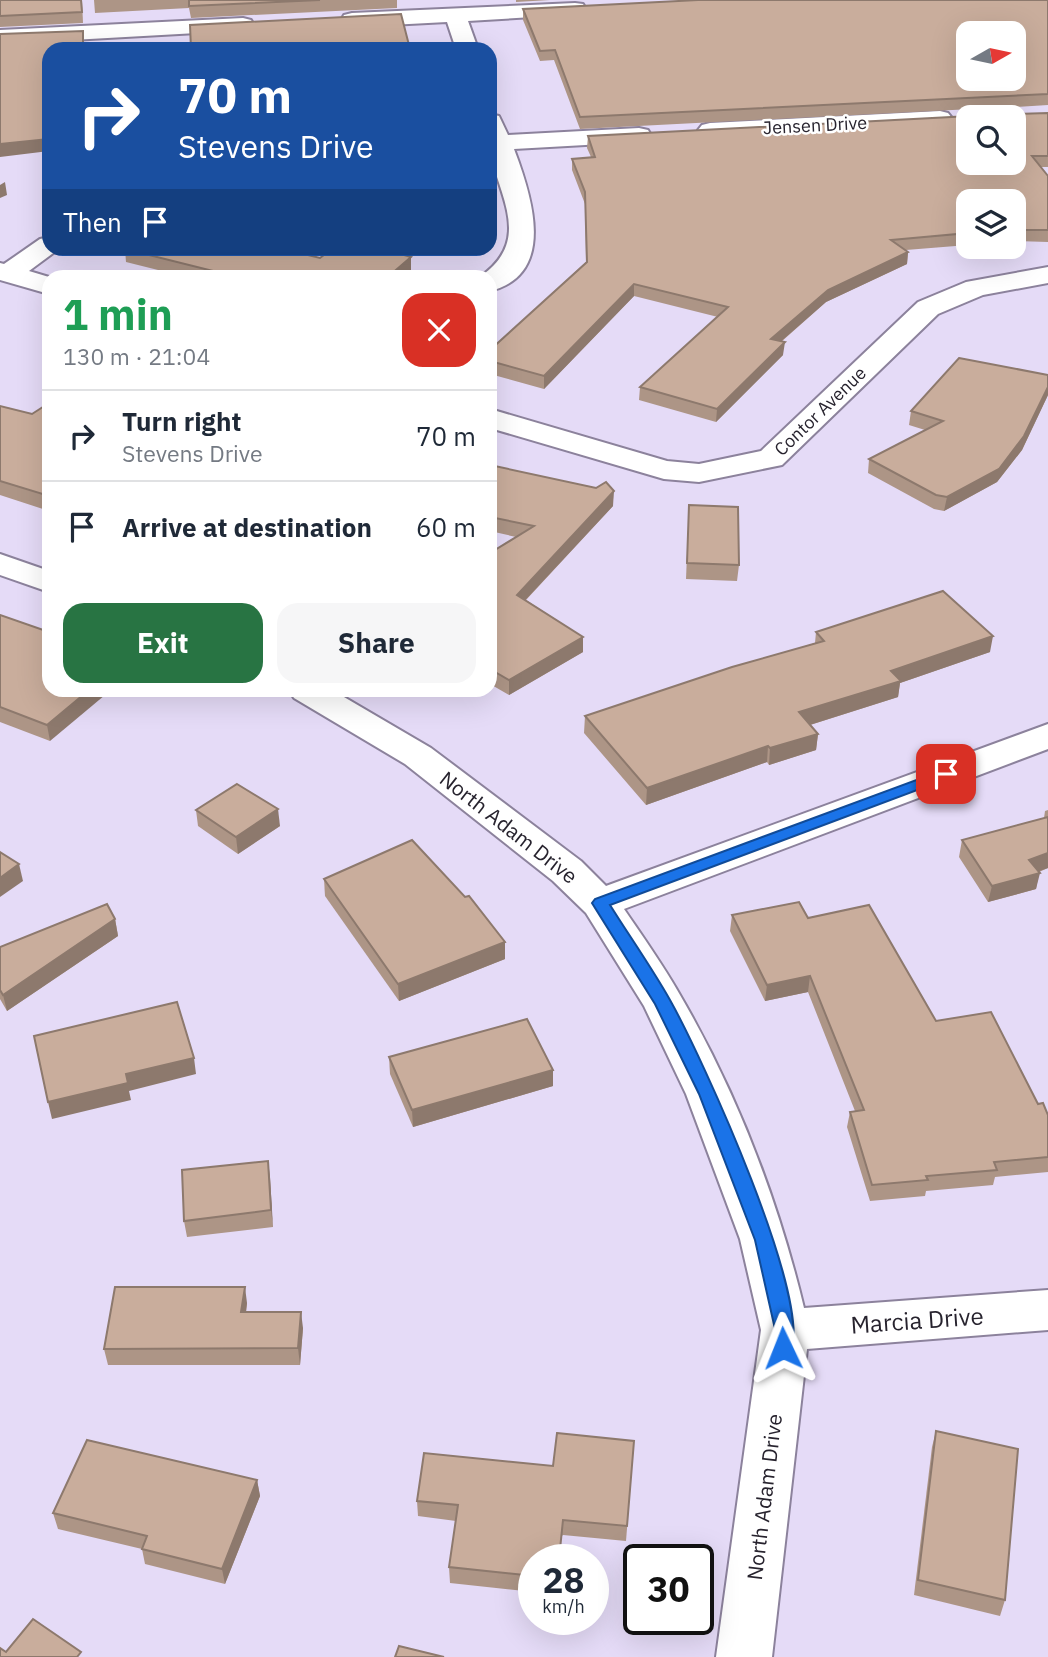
<!DOCTYPE html>
<html lang="en">
<head>
<meta charset="utf-8">
<style>
  body { margin:0; font-family:"IBM Plex Sans",sans-serif; background:#f6f6f7; color:#1f2937; height:100vh; display:flex; flex-direction:column; font-size:26px; white-space:nowrap }
  * { box-sizing:border-box; margin:0 }
  p { font-size:23px; color:#747a83 }
  .icon { flex:none; width:38px; height:38px; fill:none; stroke:currentColor; stroke-width:2; stroke-linecap:round; stroke-linejoin:round }
  .map { position:relative; flex:1; overflow:hidden }
  .side { position:absolute; left:42px; top:270px; width:455px; height:427px; display:flex; flex-direction:column; background:#fff; border-radius:21px; box-shadow:0 7px 28px #0002 }
  .side>* { flex:none }
  .guide { position:absolute; left:42px; top:42px; width:455px; height:214px; border-radius:21px; box-shadow:0 7px 28px #0002; background:#1a4fa0; color:#fff; overflow:hidden }
  .needle { width:46px; rotate:81deg }
  .controls { position:absolute; left:956px; top:21px; display:grid; gap:14px }
  .controls a { display:grid; place-items:center; width:70px; height:70px; border-radius:14px; background:#fff; box-shadow:0 7px 28px #0002; font-size:35px }
  .speed { position:absolute; left:518px; top:1544px; display:flex; gap:14px; font-size:35px; font-weight:700; text-align:center }
  .speed>* { display:grid; place-content:center; width:91px; height:91px; border-radius:50%; background:#fff; box-shadow:0 7px 28px #0002; line-height:1 }
  .speed small { font-size:18px; font-weight:400 }
  .speed .limit { border:4px solid #111; border-radius:10px; background:#fff; color:#111 }
  .pin { position:absolute; display:grid; place-items:center; width:60px; height:60px; color:#fff; margin:-30px; border-radius:14px; box-shadow:0 4px 10px #0006 }
  .me { position:absolute; width:77px; margin:-38px; rotate:358deg; stroke-linejoin:round; filter:drop-shadow(0 0 5px #0008) }
  .turn { display:flex; align-items:center; gap:24px; height:147px; padding:0 21px; font-size:32px }
  .turn .icon { width:91px; height:91px; stroke-width:2.5 }
  .turn b { display:block; font-size:49px; line-height:60px }
  .then { display:flex; align-items:center; height:66px; padding:0 21px; background:#0003; gap:14px; font-size:26px }
  .round { display:grid; place-items:center; flex:none; width:74px; height:74px; border-radius:21px; background:#f6f6f7 }
  .summary { display:flex; align-items:center; justify-content:space-between; height:119px; padding:0 21px }
  h1 { font-size:42px; font-weight:700; line-height:52px; color:#1e9e55 }
  .cta { display:flex; gap:14px; margin-top:auto; padding:14px 21px }
  .cta a { flex:1; height:80px; border-radius:21px; background:#287443; color:#fff; font-size:28px; font-weight:700; line-height:80px; text-align:center }
  .cta a+a { background:#f6f6f7; color:#1f2937 }
  ul { padding:0; list-style:none }
  li { display:flex; align-items:center; gap:21px; height:91px; padding:0 21px; border-top:2px solid #e0e1e3 }
  li div { flex:1 }
  li b { display:block; font-size:26px }
  li em { font-style:normal }
  .map>svg:first-child { display:block }
  .lines { fill:none; stroke-linecap:round; stroke-linejoin:round }
  .street-casing { stroke:#8c829c; stroke-width:4 }
  .street { fill:#fff; fill-rule:evenodd }
  .wall { fill:#ad9586 }
  .shaded-wall { fill:#8d796d }
  .building { fill:#c9ad9c; stroke:#8d796d; stroke-width:2; fill-rule:evenodd }
  .route { fill:#1a73e8; stroke:#114b97; stroke-width:2 }
  .labels { text-anchor:middle; dominant-baseline:central; stroke-width:5; stroke-linejoin:round; paint-order:stroke }
  .far-street-label { font-size:18px; fill:#27232e; stroke:#fff }
  .street-label { font-size:21px; fill:#27232e; stroke:#fff }
  .near-street-label { font-size:24px; fill:#27232e; stroke:#fff }
</style>
</head>
<body>
<div class="map">
<svg width="1048" height="1657" viewBox="0 0 1048 1657">
  <rect width="100%" height="100%" fill="#e5dbf7"/>
  <g class="lines">
    <g class="street-casing">
      <g id="street">
        <polygon points="575,3 583,4 586,9 583,14 468,21 478,49 456,49 447,22 352,27 344,25 341,20 344,15 352,13"/>
        <polygon points="243,18 251,20 254,25 251,30 0,44 0,30"/>
        <polygon points="940,111 948,113 952,118 948,123 710,137 702,135 698,130 702,125 710,123"/>
        <path d="M 490,114 L 499,116 L 508,135 L 639,128 L 648,130 L 651,135 L 648,140 L 639,142 L 514,149 C 531,194 558,274 490,291 L 490,276 L 481,276 C 531,241 501,199 490,153 C 488,141 490,126 490,114 Z"/>
        <polygon points="49,237 49,248 60,248 29,271 49,277 49,294 0,280 0,263 4,264 40,239"/>
        <polygon points="1048,267 1048,283 983,295 938,314 782,465 699,482 664,479 490,428 490,409 667,461 699,464 761,451 918,302 966,282"/>
        <polygon points="0,554 49,571 49,592 0,575"/>
        <path d="M 289,690 L 332,690 L 431,748 L 581,861 L 606,886 L 1048,724 L 1048,749 L 624,909 C 643,937 663,965 680,995 C 736,1091 778,1200 804,1308 L 1048,1290 L 1048,1330 L 807,1349 L 772,1657 L 716,1657 L 761,1330 L 740,1239 L 686,1094 L 644,1006 L 586,913 L 553,881 L 405,764 L 294,698 Z"/>
      </g>
    </g>
    <use href="#street" class="street"/>
  </g>
  <g class="wall">
    <polygon points="0,0 82,0 83,23 0,27"/>
    <polygon points="94,0 397,0 397,8 191,18 189,8 95,13"/>
    <polygon points="516,0 550,0 516,2"/>
    <polygon points="1048,0 1048,105 981,109 1015,114 1048,113 1048,167 1041,167 1048,176 1048,242 1013,241 1013,201 968,201 968,245 906,250 908,252 907,264 826,302 781,342 783,355 716,422 639,400 640,387 718,317 634,296 544,389 490,374 490,350 586,262 585,204 572,170 572,159 591,157 587,148 588,136 970,116 972,109 580,129 554,60 540,61 523,20 523,9"/>
    <polygon points="125,249 320,258 411,270 404,276 182,276 126,262"/>
    <polygon points="1048,375 1048,395 1022,450 997,482 944,511 934,509 868,473 869,459 925,430 909,425 911,411"/>
    <polygon points="49,403 49,511 0,495 0,406 32,414"/>
    <polygon points="490,465 596,488 613,506 526,600 583,637 583,652 509,695 490,684 490,553 516,537 490,531"/>
    <polygon points="689,505 739,565 737,581 686,579"/>
    <polygon points="0,615 49,632 50,741 0,722"/>
    <polygon points="816,632 990,652 900,683 898,697 810,725 818,734 816,750 769,765 767,762 646,805 584,733 585,716 815,643"/>
    <polygon points="196,810 280,826 238,854 198,826"/>
    <polygon points="1048,810 1048,868 1039,872 1036,889 988,902 959,857 962,840 1044,818 1045,811"/>
    <polygon points="324,879 505,959 399,1001 325,896"/>
    <polygon points="732,915 808,918 1038,1104 1048,1115 1048,1172 995,1177 993,1185 926,1191 925,1196 870,1201 847,1127 850,1112 855,1111 808,992 765,1001 730,931"/>
    <polygon points="115,919 118,936 7,1011 0,999 0,947"/>
    <polygon points="389,1057 553,1086 413,1127 390,1074"/>
    <polygon points="268,1161 273,1227 187,1237 184,1221"/>
    <polygon points="247,1303 246,1312 303,1328 300,1365 108,1365 104,1349"/>
    <polygon points="936,1431 1005,1600 1000,1616 914,1595 932,1447"/>
    <polygon points="634,1441 626,1541 563,1535 534,1559 534,1592 450,1583 449,1567 456,1521 418,1516 417,1501 553,1466"/>
    <polygon points="257,1480 260,1496 225,1584 145,1564 142,1549 58,1529 53,1513"/>
  </g>
  <g class="shaded-wall">
    <polygon points="49,139 49,151 0,157 0,144"/>
    <polygon points="5,182 7,195 0,198 0,185"/>
    <polygon points="908,252 907,264 826,302 770,351 771,339 828,290"/>
    <polygon points="411,257 411,270 404,276 389,276"/>
    <polygon points="634,284 634,296 544,389 544,376"/>
    <polygon points="785,342 783,355 716,422 717,409"/>
    <polygon points="1048,387 1048,395 1022,450 997,482 944,511 947,497"/>
    <polygon points="614,491 613,506 517,609 517,595"/>
    <polygon points="993,636 990,652 900,683 898,697 797,729 799,712 891,671"/>
    <polygon points="583,637 583,652 509,695 509,680"/>
    <polygon points="89,690 111,690 50,741 47,725"/>
    <polygon points="818,734 816,750 769,765 770,748"/>
    <polygon points="768,746 767,762 646,805 647,788"/>
    <polygon points="278,809 280,826 238,854 236,837"/>
    <polygon points="1048,853 1048,868 1025,876 1029,860"/>
    <polygon points="19,864 23,881 0,897 0,878"/>
    <polygon points="1040,873 1036,889 988,902 992,886"/>
    <polygon points="115,919 118,936 7,1011 3,995"/>
    <polygon points="505,942 505,959 399,1001 398,984"/>
    <polygon points="810,976 808,992 765,1001 767,985"/>
    <polygon points="194,1058 196,1074 129,1091 131,1100 52,1119 48,1102 126,1074"/>
    <polygon points="553,1070 553,1086 413,1127 412,1110"/>
    <polygon points="268,1161 270,1177 273,1227 271,1210"/>
    <polygon points="245,1287 247,1303 244,1328 241,1312"/>
    <polygon points="301,1312 303,1328 300,1365 298,1348"/>
    <polygon points="257,1480 260,1496 225,1584 222,1569"/>
  </g>
  <g class="building">
    <polygon points="0,0 81,0 82,12 0,16"/>
    <polygon points="189,0 320,0 189,6"/>
    <path d="M 698,0 L 1048,0 L 1048,94 L 580,117 L 555,50 L 540,51 L 523,9 ZM 968,33 L 1013,33 L 1013,79 L 968,79 Z"/>
    <polygon points="401,14 410,49 191,49 190,25"/>
    <polygon points="83,31 83,49 49,49 49,139 0,144 0,34"/>
    <path d="M 972,109 L 1012,109 L 1015,114 L 1048,113 L 1048,156 L 1032,156 L 1048,176 L 1048,230 L 1013,230 L 1013,201 L 968,201 L 968,233 L 891,240 L 908,252 L 828,290 L 771,339 L 785,342 L 717,409 L 640,387 L 728,307 L 634,284 L 544,376 L 490,361 L 490,350 L 587,262 L 585,192 L 572,159 L 595,157 L 588,136 L 970,116 ZM 968,117 L 1013,117 L 1013,163 L 968,163 Z"/>
    <polygon points="279,248 320,258 333,248 380,248 411,257 389,276 233,276 125,249"/>
    <polygon points="959,358 1048,375 1048,387 1024,436 999,469 947,497 936,495 869,459 943,421 911,411"/>
    <polygon points="49,403 49,496 0,481 0,406 32,414"/>
    <polygon points="490,465 596,488 606,482 614,491 517,595 583,637 509,680 490,669 490,553 534,526 490,517"/>
    <polygon points="689,505 738,507 739,565 687,563"/>
    <polygon points="943,591 993,636 891,671 901,681 799,712 818,734 770,748 768,746 647,788 585,716 732,667 824,641 816,632"/>
    <polygon points="0,615 49,632 49,690 89,690 47,725 0,707"/>
    <polygon points="237,784 278,809 236,837 196,810"/>
    <polygon points="1048,817 1048,853 1029,860 1040,873 992,886 962,840"/>
    <polygon points="412,840 465,897 469,896 505,942 398,984 324,879"/>
    <polygon points="0,852 19,864 0,878"/>
    <polygon points="799,902 808,918 869,905 936,1021 991,1012 1038,1104 1043,1103 1048,1115 1048,1157 994,1162 997,1170 926,1176 928,1180 872,1185 850,1112 864,1110 810,976 767,985 732,915"/>
    <polygon points="107,904 115,919 3,995 0,990 0,947"/>
    <polygon points="177,1002 194,1058 126,1074 128,1083 48,1102 34,1036"/>
    <polygon points="527,1019 553,1070 412,1110 389,1057"/>
    <polygon points="268,1161 271,1210 184,1221 182,1170"/>
    <polygon points="115,1287 245,1287 241,1312 301,1312 298,1348 104,1349"/>
    <polygon points="936,1431 1018,1449 1005,1600 918,1580"/>
    <polygon points="557,1433 634,1441 627,1526 563,1520 559,1559 534,1559 534,1576 449,1567 458,1505 417,1501 424,1453 553,1466"/>
    <polygon points="87,1440 257,1480 222,1569 142,1549 147,1536 53,1513"/>
    <polygon points="33,1619 81,1652 77,1657 0,1657 0,1648 6,1652"/>
    <polygon points="399,1646 444,1657 395,1657"/>
  </g>
  <path class="route" d="M 946,769 L 954,774 L 952,777 L 610,905 C 630,937 652,968 670,1000 C 701,1055 815,1303 790,1355 L 783,1357 L 776,1355 L 773,1348 L 775,1329 L 755,1240 L 699,1094 L 655,1004 L 592,903 L 595,899 Z"/>
  <g class="labels">
    <g class="far-street-label">
      <text transform="translate(815 125) rotate(-3)">Jensen Drive</text>
      <text transform="translate(820 411) rotate(-44)">Contor Avenue</text>
    </g>
    <g class="street-label">
      <text transform="translate(509 827) rotate(38)">North Adam Drive</text>
      <text transform="translate(764 1497) rotate(-83)">North Adam Drive</text>
    </g>
    <g class="near-street-label">
      <text transform="translate(917 1320) rotate(-4)">Marcia Drive</text>
    </g>
  </g>
</svg>
<div class="controls">
<a><svg class="needle" viewBox="-14 -14 28 28"><path d="M0-13l5 13h-10z" fill="#e53935"/><path d="M0 13l5-13h-10z" fill="#747a83"/></svg></a>
<a><svg class="icon" aria-label="search" viewBox="0 0 24 24"><circle cx="10" cy="10" r="6"/><path d="M15 15l6 6"/></svg></a>
<a><svg class="icon" aria-label="layers" viewBox="0 0 24 24"><path d="M12 4l9 5-9 5-9-5zM3 14l9 5 9-5"/></svg></a>
</div>
<div class="speed"><div>28<small>km/h</small></div><div class="limit">30</div></div>
<div class="pin" style="left:946px;top:774px;background:#d93025"><svg class="icon" aria-label="arrive" viewBox="0 0 24 24"><path d="M6 21V4h12l-3 4 3 4H6"/></svg></div>
<svg class="me" style="left:783px;top:1348px" viewBox="-20 -20 40 40"><path d="M0-17L14 15 0 8-14 15z" fill="#1a73e8" stroke="#fff" stroke-width="4"/></svg>
<div class="guide">
<div class="turn"><svg class="icon" aria-label="right" viewBox="0 0 24 24"><path d="M7 20v-9h11M14 6l5 5-5 5"/></svg><div><b>70 m</b>Stevens Drive</div></div>
<div class="then">Then<svg class="icon" aria-label="arrive" viewBox="0 0 24 24"><path d="M6 21V4h12l-3 4 3 4H6"/></svg></div>
</div>
<section class="side">
<div class="summary"><div><h1>1 min</h1><p>130 m · 21:04</p></div><a class="round" style="background:#d93025;color:#fff"><svg class="icon" aria-label="close" viewBox="0 0 24 24"><path d="M6 6l12 12M18 6L6 18"/></svg></a></div>
<ul>
<li><svg class="icon" aria-label="right" viewBox="0 0 24 24"><path d="M7 20v-9h11M14 6l5 5-5 5"/></svg><div><b>Turn right</b><p>Stevens Drive</p></div><em>70 m</em></li>
<li><svg class="icon" aria-label="arrive" viewBox="0 0 24 24"><path d="M6 21V4h12l-3 4 3 4H6"/></svg><div><b>Arrive at destination</b></div><em>60 m</em></li>
</ul>
<div class="cta"><a>Exit</a><a>Share</a></div>
</section>
</div>
</body>
</html>
